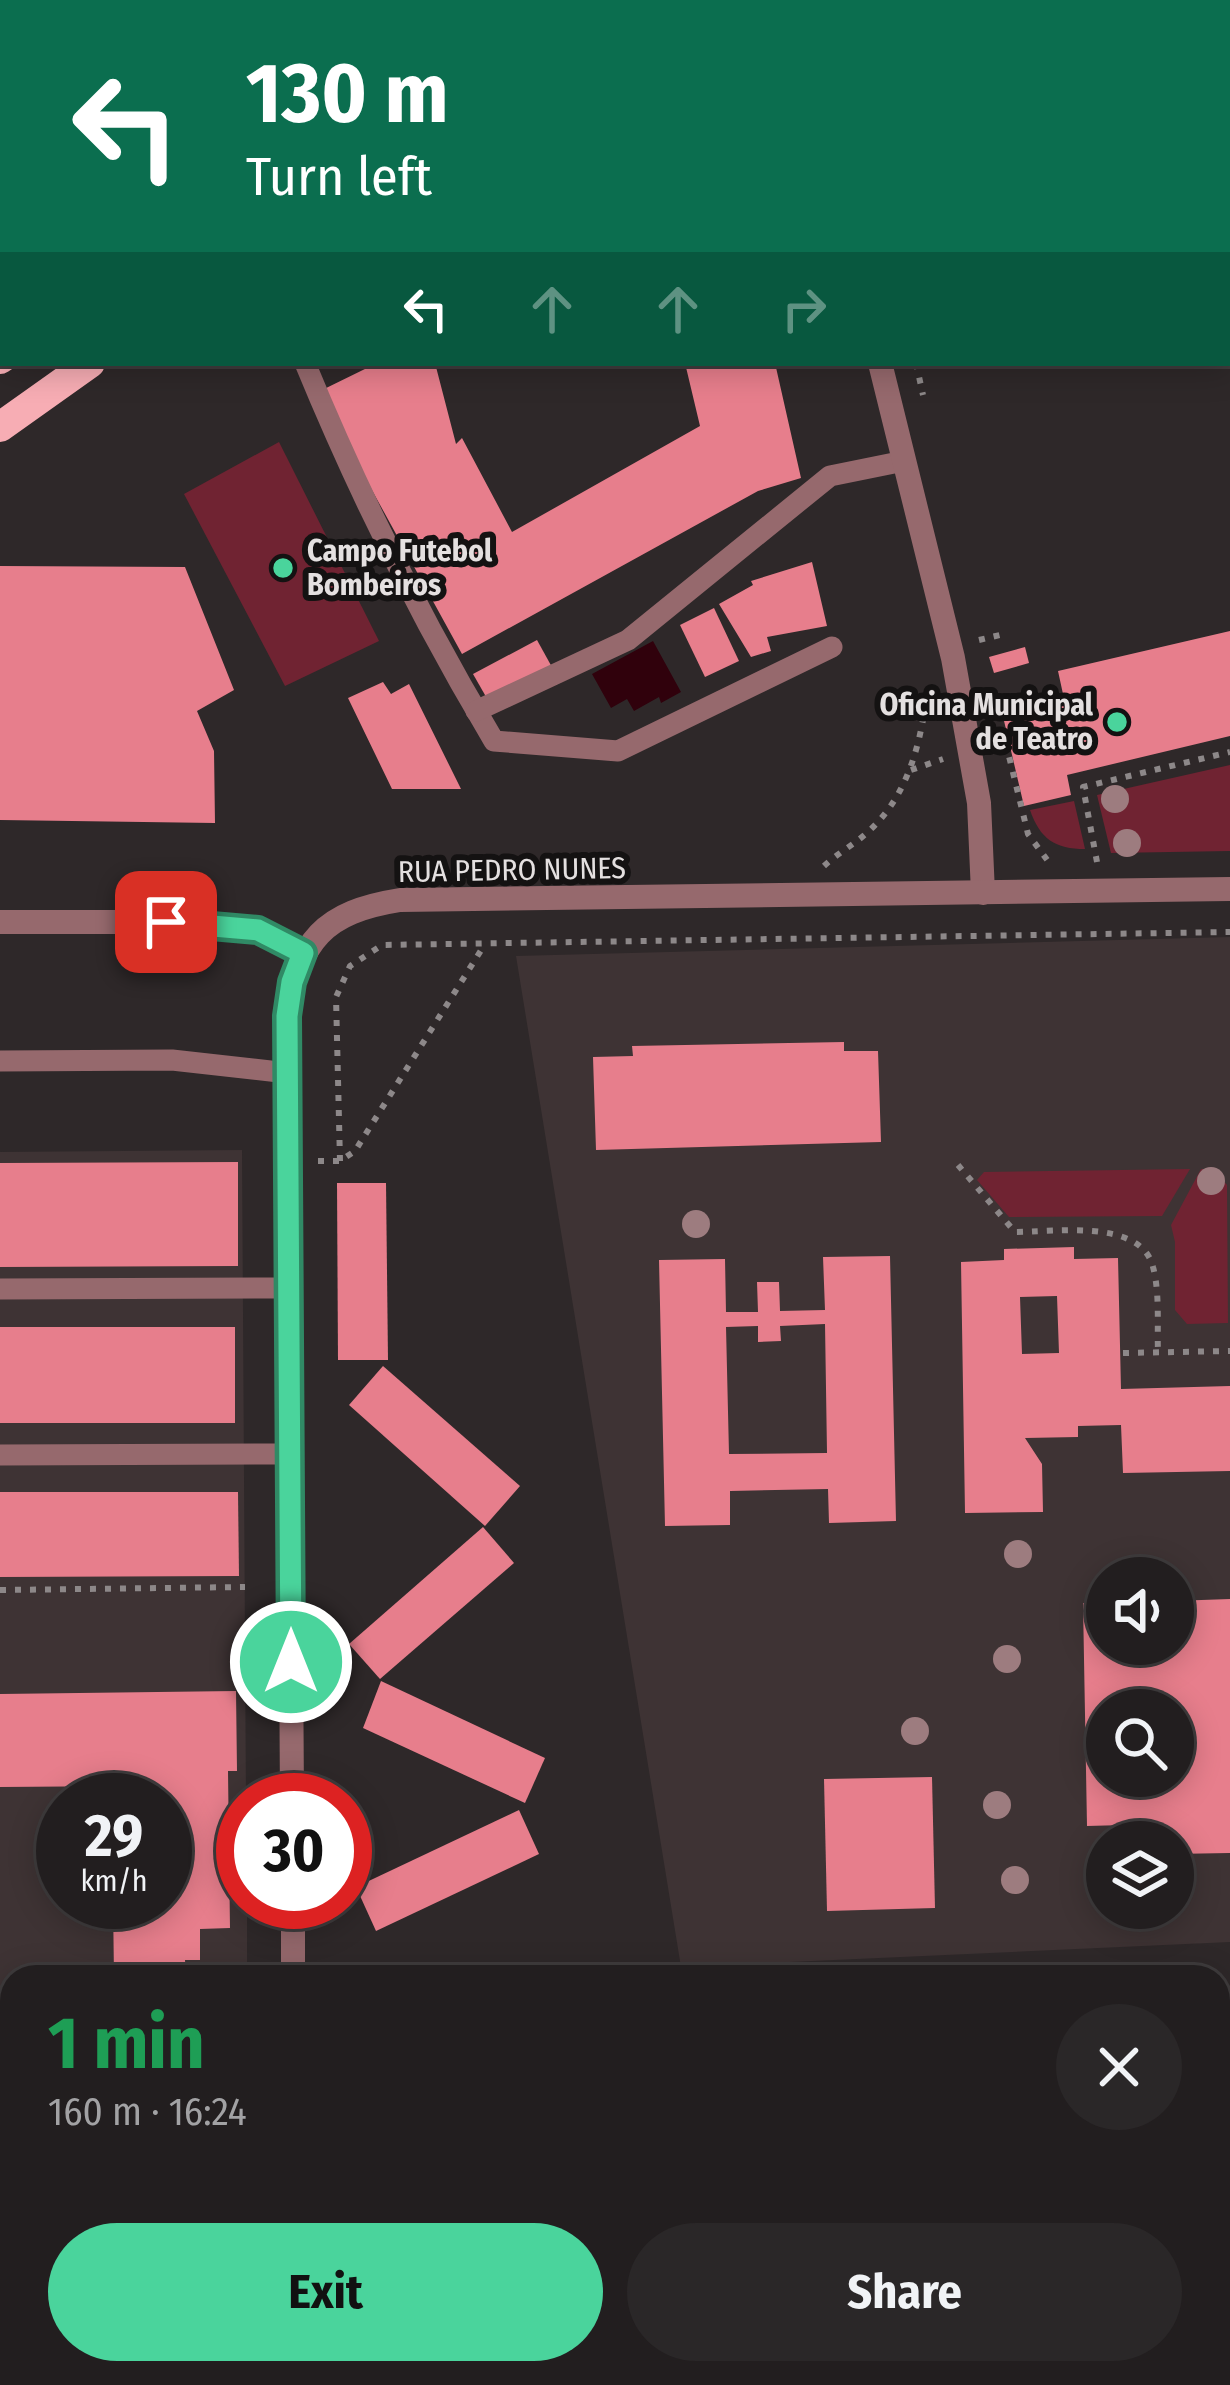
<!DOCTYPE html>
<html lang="en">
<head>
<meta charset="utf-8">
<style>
  body { margin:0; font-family:"Fira Sans Condensed",sans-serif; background:#2a2728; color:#f1f3f6; height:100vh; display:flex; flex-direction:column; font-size:45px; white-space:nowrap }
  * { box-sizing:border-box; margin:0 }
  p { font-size:39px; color:#a2a2a4 }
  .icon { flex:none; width:66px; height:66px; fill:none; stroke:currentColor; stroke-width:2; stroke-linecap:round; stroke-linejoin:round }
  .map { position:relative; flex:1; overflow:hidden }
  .drawer { position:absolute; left:0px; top:1965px; width:1230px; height:420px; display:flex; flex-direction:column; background:#221e1f; border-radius:36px 36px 0 0; box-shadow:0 6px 30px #0003,0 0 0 3px #3f3c3d }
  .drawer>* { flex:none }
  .banner { position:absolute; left:0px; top:0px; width:1230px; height:366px; box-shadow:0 6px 30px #0003,0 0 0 3px #3f3c3d; background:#0b6e4f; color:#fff; overflow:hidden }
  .fabs { position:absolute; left:1086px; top:1557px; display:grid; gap:24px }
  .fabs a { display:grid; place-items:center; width:108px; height:108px; border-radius:50%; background:#221e1f; box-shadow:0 6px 30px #0003,0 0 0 3px #3f3c3d; font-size:60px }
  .speed { position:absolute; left:36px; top:1773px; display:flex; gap:24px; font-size:60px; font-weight:700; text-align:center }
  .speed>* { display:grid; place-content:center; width:156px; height:156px; border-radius:50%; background:#221e1f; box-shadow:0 6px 30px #0003,0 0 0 3px #3f3c3d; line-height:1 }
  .speed small { font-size:30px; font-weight:400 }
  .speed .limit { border:18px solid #d22; background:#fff; color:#111 }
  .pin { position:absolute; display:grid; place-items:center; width:102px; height:102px; color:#fff; margin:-51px; border-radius:24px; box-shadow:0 6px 18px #0006 }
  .me { position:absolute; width:132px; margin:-66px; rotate:0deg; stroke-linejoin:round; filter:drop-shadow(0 0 9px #0008) }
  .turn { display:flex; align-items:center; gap:42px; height:252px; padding:0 48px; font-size:54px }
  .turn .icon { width:156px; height:156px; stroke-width:2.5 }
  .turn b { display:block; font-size:84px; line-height:102px }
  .lanes { display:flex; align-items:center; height:114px; padding:0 48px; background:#0003; justify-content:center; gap:60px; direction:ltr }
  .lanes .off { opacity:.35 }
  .round { display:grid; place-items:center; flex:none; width:126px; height:126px; border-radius:63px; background:#2a2728 }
  .overview { display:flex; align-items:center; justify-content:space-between; height:204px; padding:0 48px }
  h1 { font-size:72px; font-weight:700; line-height:90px; color:#1e9e55 }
  .button { display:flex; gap:24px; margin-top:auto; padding:24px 48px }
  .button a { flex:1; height:138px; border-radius:72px; background:#4ad49c; color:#111; font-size:48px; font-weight:700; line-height:138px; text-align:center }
  .button a+a { background:#2a2728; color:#f1f3f6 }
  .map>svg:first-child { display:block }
  .built { fill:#3e3334; fill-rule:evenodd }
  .green { fill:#702332 }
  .water { fill:#30010c }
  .building { fill:#e77e8c; fill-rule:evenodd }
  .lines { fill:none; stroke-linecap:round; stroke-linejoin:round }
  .path { stroke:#8d8889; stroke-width:6; stroke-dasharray:6 9; stroke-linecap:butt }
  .service { stroke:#96696d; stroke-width:21 }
  .minor { stroke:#96696d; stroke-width:24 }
  .tertiary { stroke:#96696d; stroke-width:24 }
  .primary { stroke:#f7adb4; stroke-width:30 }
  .tree { fill:#9d7c7f }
  .route-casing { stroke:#308a65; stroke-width:30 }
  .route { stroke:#4ad49c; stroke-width:21 }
  .poi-dot { fill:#4ad49c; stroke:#141212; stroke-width:4.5 }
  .labels { text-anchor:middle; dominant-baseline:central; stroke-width:12; stroke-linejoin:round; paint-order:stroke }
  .poi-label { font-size:30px; font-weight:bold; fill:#e4e0e0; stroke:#141212; text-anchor:start }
  .street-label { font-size:30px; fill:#e4e0e0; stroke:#141212 }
</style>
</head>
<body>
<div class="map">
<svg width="1230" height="2385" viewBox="0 0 1230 2385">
  <rect width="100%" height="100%" fill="#2e2829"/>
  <g class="built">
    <polygon points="27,0 678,0 26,3"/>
    <path d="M 1230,937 L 1230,1942 L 681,1967 L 516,956 ZM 1107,1578 L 1173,1578 L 1173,1644 L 1107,1644 ZM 1107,1710 L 1173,1710 L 1173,1776 L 1107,1776 ZM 1107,1842 L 1173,1842 L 1173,1908 L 1107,1908 Z"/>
    <path d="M 242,1150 L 246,1800 L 243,1902 L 247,1902 L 247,1977 L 12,1977 L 12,2007 L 0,2007 L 0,1152 ZM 63,1800 L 165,1800 L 165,1902 L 63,1902 Z"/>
    <polygon points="1230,2062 1230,2385 698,2385 696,2373 1218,2373 1218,2063"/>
  </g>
  <g class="green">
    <polygon points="279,442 379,641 285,686 184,494"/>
    <polygon points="1230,765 1230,851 1111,853 1097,795"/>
    <path d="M 1074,801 L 1085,849 C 1055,849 1040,839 1030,810 Z"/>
    <polygon points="1190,1169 1162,1216 1009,1217 977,1180 984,1172"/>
    <polygon points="1201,1169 1213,1169 1227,1185 1228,1323 1187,1324 1175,1310 1175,1242 1171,1225"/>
    <polygon points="0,2099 12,2099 12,2235 0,2221"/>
    <polygon points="1218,2365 1230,2366 1230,2385 1108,2385 1108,2373 1218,2373"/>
    <polygon points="133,2373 589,2373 591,2385 144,2385"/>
  </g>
  <polygon class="water" points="653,641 681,692 661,703 659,697 634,711 627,699 611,708 592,674"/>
  <g class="building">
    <polygon points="367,363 435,363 456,444 462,438 512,532 700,426 685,363 775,363 801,478 758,491 462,654 318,392 369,367"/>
    <polygon points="812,562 827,626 767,637 771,651 751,657 719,604 753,585 751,581"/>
    <polygon points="0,566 185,567 234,690 197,711 214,751 215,823 0,820"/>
    <polygon points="714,608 739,661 705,677 680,625"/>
    <polygon points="1230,631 1230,736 1067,775 1071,795 1024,806 1001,708 1063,694 1058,671"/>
    <polygon points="537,640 553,669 489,702 473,674"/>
    <polygon points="1025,647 1029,663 994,673 989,657"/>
    <polygon points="383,682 391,694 409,684 461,789 392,789 348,698"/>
    <polygon points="844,1042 844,1051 878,1051 881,1142 596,1150 593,1057 633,1056 632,1046"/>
    <polygon points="238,1162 238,1266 0,1267 0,1163"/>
    <polygon points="337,1183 386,1183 388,1360 338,1360"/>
    <path d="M 1074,1247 L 1074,1259 L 1118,1258 L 1121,1389 L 1230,1386 L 1230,1471 L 1123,1473 L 1121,1425 L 1078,1426 L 1078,1437 L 1025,1438 L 1042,1464 L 1043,1512 L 965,1513 L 961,1262 L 1004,1260 L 1004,1249 ZM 1057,1296 L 1059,1353 L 1022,1354 L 1020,1297 Z"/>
    <path d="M 890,1256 L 896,1521 L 829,1523 L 828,1489 L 730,1491 L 730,1525 L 665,1526 L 659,1260 L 725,1259 L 726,1312 L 758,1312 L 757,1282 L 779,1282 L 780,1311 L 825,1310 L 823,1257 ZM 825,1324 L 827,1453 L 729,1454 L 726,1327 L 758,1326 L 758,1342 L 781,1341 L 780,1326 Z"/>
    <rect x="0" y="1327" width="235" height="96"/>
    <polygon points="383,1366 520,1486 485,1526 349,1405"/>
    <polygon points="0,1492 238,1492 239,1576 0,1577"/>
    <polygon points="483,1527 514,1563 380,1679 349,1644"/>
    <path d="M 1230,1599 L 1230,1853 L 1173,1854 L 1173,1842 L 1124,1842 L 1124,1825 L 1087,1826 L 1083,1603 L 1107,1602 L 1107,1644 L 1173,1644 L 1173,1601 ZM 1107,1710 L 1173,1710 L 1173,1776 L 1107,1776 Z"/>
    <polygon points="381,1681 545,1758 525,1803 363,1728"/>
    <polygon points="236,1691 237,1771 228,1771 230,1928 200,1929 200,1960 185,1960 186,1977 114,1977 113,1902 165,1902 165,1800 132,1800 132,1786 0,1787 0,1694"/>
    <polygon points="932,1777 935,1908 827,1911 824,1779"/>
    <polygon points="519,1810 539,1854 376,1931 356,1887"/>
    <rect x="1218" y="2104" width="5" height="163"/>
  </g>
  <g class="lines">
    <g class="path">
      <polyline points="1034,0 1035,3"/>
      <polyline points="689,3 693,0"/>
      <polyline points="0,285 3,284"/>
      <polyline points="916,363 923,395"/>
      <polyline points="979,640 1000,635"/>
      <polyline points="995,699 1028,834 1048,861"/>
      <polyline points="911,770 943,759"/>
      <polyline points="1097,862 1083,787 1230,752"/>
      <path d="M 824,866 C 838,853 855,844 869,831 C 908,795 920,745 927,695"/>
      <polyline points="318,1161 340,1161 355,1151 485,944"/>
      <polyline points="340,1161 336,997 350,966 382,945 1230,932"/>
      <path d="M 958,1165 L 1015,1232 C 1053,1232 1141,1218 1153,1267 C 1160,1293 1157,1326 1158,1353"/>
      <polyline points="1123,1353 1230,1351"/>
      <polyline points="0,1590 245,1587"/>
      <polyline points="0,2255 12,2269"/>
      <polyline points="1218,2277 1230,2277"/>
      <polyline points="1218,2347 1230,2347"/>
      <polyline points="99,2373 110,2385"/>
      <polyline points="195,2373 202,2385"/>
      <polyline points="377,2373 384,2385"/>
      <polyline points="505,2385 520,2373"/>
    </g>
    <g class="service">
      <polyline points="49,0 51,3"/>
      <polyline points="427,3 432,0"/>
      <polyline points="0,181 3,169"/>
      <path d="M 305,363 C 359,494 421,619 494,741 L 618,751 L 832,647"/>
      <polyline points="476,711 628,640 830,476 904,461"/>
      <polyline points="0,1061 172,1060 288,1073"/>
      <polyline points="0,1289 289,1288"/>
      <polyline points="0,1455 290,1454"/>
    </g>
    <g class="minor">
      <polyline points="1227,94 1230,97"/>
      <polyline points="0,217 3,223"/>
      <polyline points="880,363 953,658 979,803 983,893"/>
      <polyline points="0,922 166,922 258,930 303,953"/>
      <path d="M 292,1800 L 287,1016 C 299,940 324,912 400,900 L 1230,889"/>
      <polyline points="293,1902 293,1977"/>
      <polyline points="1218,2017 1230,2017"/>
      <polyline points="0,2044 12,2043"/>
      <polyline points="655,2373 657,2385"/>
    </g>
    <g class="tertiary">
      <polyline points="0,2314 12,2328"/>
      <polyline points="48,2373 58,2385"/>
    </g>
    <g class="primary">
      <polyline points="915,0 917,3"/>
      <polyline points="776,3 779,0"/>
      <polyline points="1189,3 1202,0"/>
      <polyline points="0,359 3,357"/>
      <polyline points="0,427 90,363"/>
    </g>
  </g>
  <g class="tree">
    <circle cx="1115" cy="799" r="14"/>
    <circle cx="1127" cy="843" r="14"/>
    <circle cx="1211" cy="1181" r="14"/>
    <circle cx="696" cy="1224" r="14"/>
    <circle cx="1018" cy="1554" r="14"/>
    <circle cx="1007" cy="1659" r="14"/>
    <circle cx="915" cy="1731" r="14"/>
    <circle cx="997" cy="1805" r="14"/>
    <circle cx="1015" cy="1880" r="14"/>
  </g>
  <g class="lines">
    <g class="route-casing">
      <polyline id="route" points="166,922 258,930 303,953 292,982 287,1016 291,1662"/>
    </g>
    <use href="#route" class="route"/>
  </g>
  <g class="poi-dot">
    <circle cx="283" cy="568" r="12"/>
    <circle cx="1117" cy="722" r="12"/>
  </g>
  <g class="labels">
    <g class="poi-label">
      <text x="307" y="551">Campo Futebol<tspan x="307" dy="34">Bombeiros</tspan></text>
      <text x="1093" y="705" text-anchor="end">Oficina Municipal<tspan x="1093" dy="34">de Teatro</tspan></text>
    </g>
    <g class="street-label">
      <text transform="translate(512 870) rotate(-1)">RUA PEDRO NUNES</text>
    </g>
  </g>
</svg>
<div class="fabs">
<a><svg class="icon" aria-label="sound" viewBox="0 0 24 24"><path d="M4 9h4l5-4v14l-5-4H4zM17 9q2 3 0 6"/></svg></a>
<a><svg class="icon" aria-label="search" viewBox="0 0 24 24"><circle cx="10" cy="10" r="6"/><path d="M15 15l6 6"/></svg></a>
<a><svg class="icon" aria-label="layers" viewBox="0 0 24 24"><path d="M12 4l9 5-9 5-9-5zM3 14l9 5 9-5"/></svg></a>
</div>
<div class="speed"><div>29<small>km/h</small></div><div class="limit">30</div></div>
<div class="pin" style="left:166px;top:922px;background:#d93025"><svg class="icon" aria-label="arrive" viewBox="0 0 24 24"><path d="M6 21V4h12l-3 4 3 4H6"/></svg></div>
<svg class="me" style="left:291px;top:1662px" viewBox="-20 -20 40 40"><circle r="17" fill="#4ad49c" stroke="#fff" stroke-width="3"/><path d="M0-11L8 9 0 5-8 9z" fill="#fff"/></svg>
<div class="banner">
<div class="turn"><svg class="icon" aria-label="left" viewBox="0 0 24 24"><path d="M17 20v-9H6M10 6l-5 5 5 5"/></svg><div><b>130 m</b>Turn left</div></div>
<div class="lanes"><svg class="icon" aria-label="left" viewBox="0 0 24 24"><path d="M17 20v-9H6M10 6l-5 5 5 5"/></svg><svg class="icon off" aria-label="ahead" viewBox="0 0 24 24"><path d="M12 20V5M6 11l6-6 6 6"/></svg><svg class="icon off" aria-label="ahead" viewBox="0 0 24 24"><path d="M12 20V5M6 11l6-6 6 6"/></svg><svg class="icon off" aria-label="right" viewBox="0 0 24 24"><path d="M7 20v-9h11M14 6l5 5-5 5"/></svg></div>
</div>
<section class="drawer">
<div class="overview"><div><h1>1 min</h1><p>160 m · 16:24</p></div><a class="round"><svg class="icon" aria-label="close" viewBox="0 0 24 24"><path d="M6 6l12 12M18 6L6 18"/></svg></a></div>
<div class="button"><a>Exit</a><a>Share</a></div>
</section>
</div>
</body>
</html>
